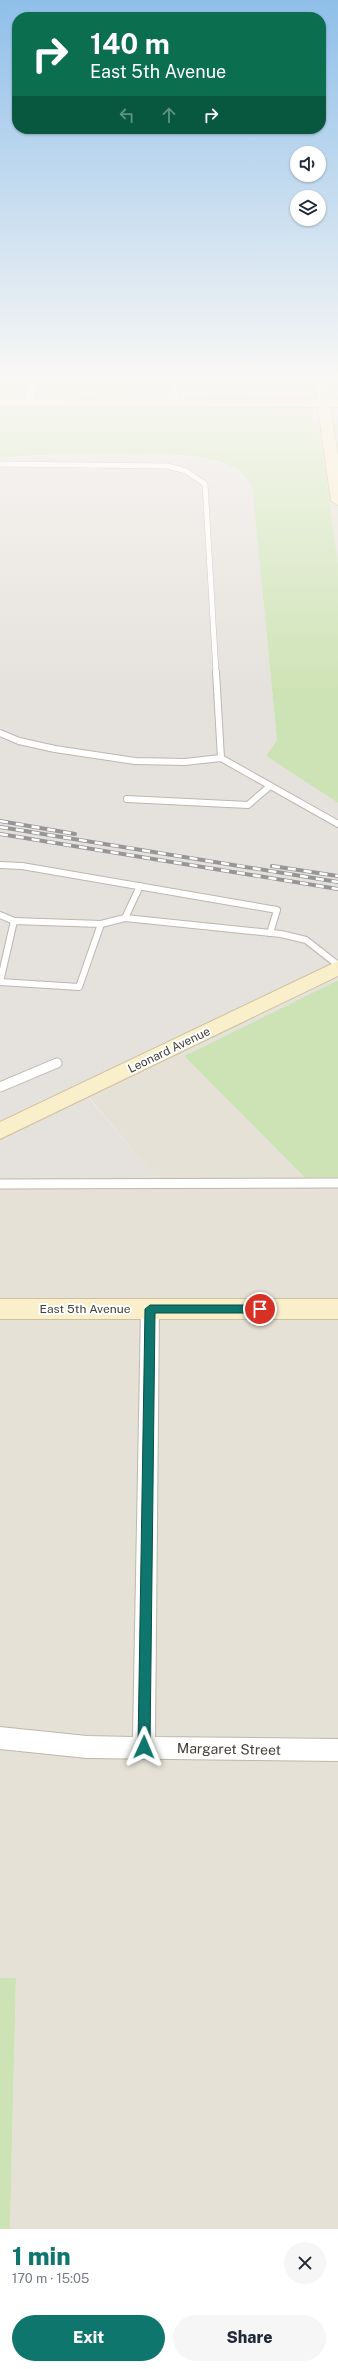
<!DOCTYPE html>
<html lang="en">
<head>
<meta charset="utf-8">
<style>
  body { margin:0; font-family:"Public Sans",sans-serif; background:#f6f6f7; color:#1f2937; height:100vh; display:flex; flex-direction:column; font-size:15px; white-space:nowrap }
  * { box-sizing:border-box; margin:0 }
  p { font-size:13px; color:#747a83 }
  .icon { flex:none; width:22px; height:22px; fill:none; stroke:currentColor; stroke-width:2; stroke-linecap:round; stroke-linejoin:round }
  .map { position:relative; height:2229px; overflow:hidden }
  .panel { display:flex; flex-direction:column; background:#fff; flex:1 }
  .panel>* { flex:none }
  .hud { position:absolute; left:12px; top:12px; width:314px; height:122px; border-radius:16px; box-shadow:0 1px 3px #0004; background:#0b6e4f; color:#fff; overflow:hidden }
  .tools { position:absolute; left:290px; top:146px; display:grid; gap:8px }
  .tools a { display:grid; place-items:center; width:36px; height:36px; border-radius:50%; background:#fff; box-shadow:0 1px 3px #0004; font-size:20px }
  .pin { position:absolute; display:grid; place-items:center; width:34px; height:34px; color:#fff; margin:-17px; border:2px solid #fff; border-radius:50%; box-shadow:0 1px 4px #0007 }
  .me { position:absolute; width:44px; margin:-22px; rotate:1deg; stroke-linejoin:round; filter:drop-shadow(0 0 3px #0008) }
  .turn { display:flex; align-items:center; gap:14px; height:84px; padding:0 12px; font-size:18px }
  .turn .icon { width:52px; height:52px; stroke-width:2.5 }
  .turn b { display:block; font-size:28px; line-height:34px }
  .lanes { display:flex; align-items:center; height:38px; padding:0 12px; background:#0003; justify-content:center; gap:20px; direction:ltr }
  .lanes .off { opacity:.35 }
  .round { display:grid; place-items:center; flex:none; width:42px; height:42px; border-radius:21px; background:#f6f6f7 }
  .headline { display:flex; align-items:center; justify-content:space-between; height:68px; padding:0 12px }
  h1 { font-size:24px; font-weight:800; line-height:30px; color:#0f766e }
  .action { display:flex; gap:8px; margin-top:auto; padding:8px 12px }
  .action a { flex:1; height:46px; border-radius:24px; background:#0f766e; color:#fff; font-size:16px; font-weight:800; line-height:46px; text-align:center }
  .action a+a { background:#f6f6f7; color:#1f2937 }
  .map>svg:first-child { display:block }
  .residential { fill:#e6e1d7 }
  .industrial { fill:#e5e1dd }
  .green { fill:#cee3b5 }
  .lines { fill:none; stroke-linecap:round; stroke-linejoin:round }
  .lane-far2-casing { stroke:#bdb7ac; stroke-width:6 }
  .lane-far1-casing { stroke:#bdb7ac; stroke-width:8 }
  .lane-casing { stroke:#bdb7ac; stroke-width:11 }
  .street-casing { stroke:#bdb7ac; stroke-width:2 }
  .secondary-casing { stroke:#cec19b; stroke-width:2 }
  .lane-far2 { stroke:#fff; stroke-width:5 }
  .lane-far1 { stroke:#fff; stroke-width:6 }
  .lane { stroke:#fff; stroke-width:9 }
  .street { fill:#fff; fill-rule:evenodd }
  .secondary { fill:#faefcb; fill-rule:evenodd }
  .rail-casing { stroke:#969696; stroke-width:4 }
  .rail { stroke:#fff; stroke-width:2.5; stroke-dasharray:8; stroke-linecap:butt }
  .route { fill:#0f766e; stroke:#0a4d48 }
  .labels { text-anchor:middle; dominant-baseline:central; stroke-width:4; stroke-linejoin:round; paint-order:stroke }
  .street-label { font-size:12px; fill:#454037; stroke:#fff }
  .near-street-label { font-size:14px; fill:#454037; stroke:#fff }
</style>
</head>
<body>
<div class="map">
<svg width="338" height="2229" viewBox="0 0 338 2229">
  <rect width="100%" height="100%" fill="#f3efe8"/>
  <g class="residential">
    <polygon points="0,379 338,379 338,563 317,425 0,404"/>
    <polygon points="175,1047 305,1178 338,1177 338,2229 10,2229 16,1978 0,1978 0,1183 159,1182 84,1091"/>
  </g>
  <polygon class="industrial" points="94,453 172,455 209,459 230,466 247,477 252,486 277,740 266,756 338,803 338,980 184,1056 175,1047 84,1092 160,1183 0,1183 0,458"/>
  <g class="green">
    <path d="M 0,404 L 311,407 L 313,424 L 318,425 L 338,563 L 338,803 L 266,756 L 277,740 L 252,486 C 247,477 240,471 230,466 C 206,454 173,455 146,454 C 97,453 49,453 0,458 Z"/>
    <polygon points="338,980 338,1177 305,1178 184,1056"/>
    <polygon points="0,1978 16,1978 10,2229 0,2229"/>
  </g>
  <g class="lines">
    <g class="lane-far2-casing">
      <polyline id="lane-far2" points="0,464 167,466 186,471 205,484 216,673"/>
    </g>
    <g class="lane-far1-casing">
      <g id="lane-far1">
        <polyline points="216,672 221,758"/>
        <polyline points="0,733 19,741 55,749 135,761 185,762 221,758 338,824"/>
        <polyline points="127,799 248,805 270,786"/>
        <polyline points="0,865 22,866 277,910 270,933"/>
        <polyline points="0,915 14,921"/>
        <polyline points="125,918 140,886"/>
        <polygon points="14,921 101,924 79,987 0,982"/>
        <polyline points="101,924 125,918 281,934 306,940 338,965"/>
      </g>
    </g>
    <g class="lane-casing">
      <g id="lane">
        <polyline points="0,1087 57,1063"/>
        <polyline points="0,1184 338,1183"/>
      </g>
    </g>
    <g class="street-casing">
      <g id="street">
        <polygon points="29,379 37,379 34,402 29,405 24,402"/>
        <polygon points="169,379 177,379 178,403 173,406 168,403"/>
        <polygon points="150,1302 156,1304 159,1309 155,1737 338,1739 338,1761 87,1758 0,1749 0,1727 87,1736 133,1737 141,1309 144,1304"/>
      </g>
    </g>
    <g class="secondary-casing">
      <g id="secondary">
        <polygon points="314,379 326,379 329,399 338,399 338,407 330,407 338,456 338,505 331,501 318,407 0,406 0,398 317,399"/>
        <polygon points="338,961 338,976 0,1139 0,1122"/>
        <rect x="0" y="1299" width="338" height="20"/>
      </g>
    </g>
    <use href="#lane-far2" class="lane-far2"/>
    <use href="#lane-far1" class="lane-far1"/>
    <use href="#lane" class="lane"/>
    <use href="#street" class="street"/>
    <use href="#secondary" class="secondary"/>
    <g class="rail-casing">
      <g id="rail">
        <polyline points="0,821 75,834"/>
        <polyline points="0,827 338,882"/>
        <polyline points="0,834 338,889"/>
        <polyline points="272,866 338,876"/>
      </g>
    </g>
    <use href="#rail" class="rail"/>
  </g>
  <linearGradient id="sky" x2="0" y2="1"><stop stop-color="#8fbfe9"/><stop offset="0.55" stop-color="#faf8f5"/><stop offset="1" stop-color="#faf8f5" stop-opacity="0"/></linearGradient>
  <rect width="338" height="691" fill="url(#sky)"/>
  <polygon class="route" points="150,1305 260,1305 265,1309 260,1313 155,1313 150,1747 148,1752 144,1754 139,1752 138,1747 145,1309"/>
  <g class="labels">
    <g class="street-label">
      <text transform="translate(169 1050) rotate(-26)">Leonard Avenue</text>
      <text x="85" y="1309">East 5th Avenue</text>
    </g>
    <g class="near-street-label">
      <text transform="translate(229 1749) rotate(1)">Margaret Street</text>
    </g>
  </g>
</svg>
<div class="tools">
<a><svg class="icon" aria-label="sound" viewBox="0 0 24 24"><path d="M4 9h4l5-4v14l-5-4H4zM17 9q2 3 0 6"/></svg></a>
<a><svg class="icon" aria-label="layers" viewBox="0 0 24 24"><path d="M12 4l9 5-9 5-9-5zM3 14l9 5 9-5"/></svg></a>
</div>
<div class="pin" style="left:260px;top:1309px;background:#d93025"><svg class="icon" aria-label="arrive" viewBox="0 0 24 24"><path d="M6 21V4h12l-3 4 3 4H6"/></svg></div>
<svg class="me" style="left:144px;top:1747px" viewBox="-20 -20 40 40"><path d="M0-17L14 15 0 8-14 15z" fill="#0f766e" stroke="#fff" stroke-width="4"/></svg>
<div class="hud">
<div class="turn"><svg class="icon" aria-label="right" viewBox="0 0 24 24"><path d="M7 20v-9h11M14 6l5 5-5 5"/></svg><div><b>140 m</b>East 5th Avenue</div></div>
<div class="lanes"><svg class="icon off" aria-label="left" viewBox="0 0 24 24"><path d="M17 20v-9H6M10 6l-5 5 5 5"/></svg><svg class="icon off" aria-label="ahead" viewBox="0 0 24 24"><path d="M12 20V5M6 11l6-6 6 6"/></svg><svg class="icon" aria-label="right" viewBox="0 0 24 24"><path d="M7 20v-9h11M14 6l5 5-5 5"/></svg></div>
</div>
</div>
<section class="panel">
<div class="headline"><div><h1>1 min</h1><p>170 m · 15:05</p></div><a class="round"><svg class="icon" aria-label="close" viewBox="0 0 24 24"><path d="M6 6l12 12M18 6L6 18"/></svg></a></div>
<div class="action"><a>Exit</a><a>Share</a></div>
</section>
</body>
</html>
